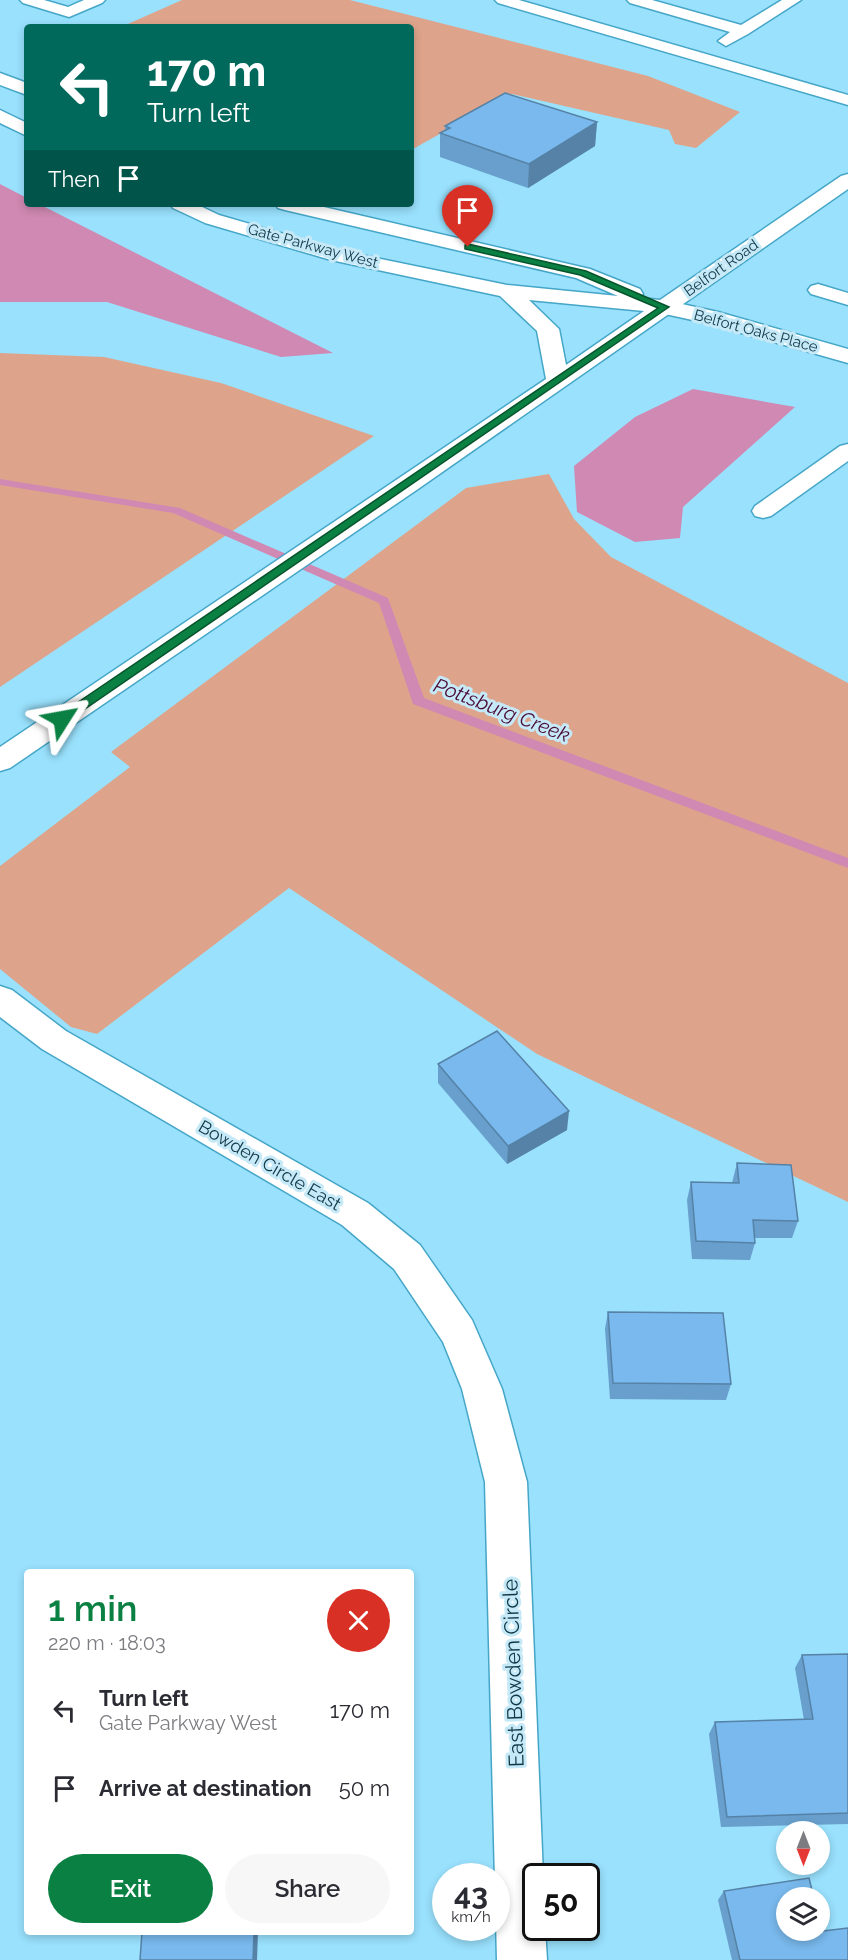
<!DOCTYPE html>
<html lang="en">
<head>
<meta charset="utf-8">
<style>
  body { margin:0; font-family:Raleway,sans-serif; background:#f7f7f7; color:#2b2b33; height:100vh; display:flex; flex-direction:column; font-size:22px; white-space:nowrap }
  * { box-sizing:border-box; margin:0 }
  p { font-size:20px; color:#7c7c81 }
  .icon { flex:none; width:33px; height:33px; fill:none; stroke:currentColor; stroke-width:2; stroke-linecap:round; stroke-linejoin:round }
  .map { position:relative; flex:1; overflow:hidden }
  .side { position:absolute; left:24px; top:1569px; width:390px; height:366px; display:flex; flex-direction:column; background:#fff; border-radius:6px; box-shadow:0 3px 9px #0003 }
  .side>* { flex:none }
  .hud { position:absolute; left:24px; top:24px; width:390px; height:183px; border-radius:6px; box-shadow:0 3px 9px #0003; background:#00695c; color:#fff; overflow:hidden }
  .needle { width:39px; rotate:180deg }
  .fabs { position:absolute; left:776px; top:1821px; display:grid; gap:12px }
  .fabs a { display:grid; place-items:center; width:54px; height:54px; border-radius:50%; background:#fff; box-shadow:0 3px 9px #0003; font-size:30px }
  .speed { position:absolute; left:432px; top:1863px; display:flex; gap:12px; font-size:30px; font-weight:700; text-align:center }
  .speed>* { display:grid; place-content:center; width:78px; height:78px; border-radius:50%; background:#fff; box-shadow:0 3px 9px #0003; line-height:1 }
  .speed small { font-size:15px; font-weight:400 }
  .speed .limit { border:3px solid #111; border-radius:9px; background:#fff; color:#111 }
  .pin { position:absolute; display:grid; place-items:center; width:51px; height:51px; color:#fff; margin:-62px -26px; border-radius:50% 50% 50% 0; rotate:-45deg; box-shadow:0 0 6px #0007 }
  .pin .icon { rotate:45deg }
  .me { position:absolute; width:66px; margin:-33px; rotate:56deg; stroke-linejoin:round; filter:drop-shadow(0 0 4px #0008) }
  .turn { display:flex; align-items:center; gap:21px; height:126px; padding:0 24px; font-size:27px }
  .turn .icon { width:78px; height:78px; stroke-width:2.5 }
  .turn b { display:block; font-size:42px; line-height:51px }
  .then { display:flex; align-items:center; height:57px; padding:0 24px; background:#0003; gap:12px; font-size:22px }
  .round { display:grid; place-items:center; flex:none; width:63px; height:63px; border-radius:32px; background:#f7f7f7 }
  .overview { display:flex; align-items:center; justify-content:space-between; height:102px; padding:0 24px }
  h1 { font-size:36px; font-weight:600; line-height:45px; color:#0b8043 }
  .action { display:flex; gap:12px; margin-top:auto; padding:12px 24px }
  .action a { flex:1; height:69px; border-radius:36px; background:#0b8043; color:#fff; font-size:24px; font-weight:600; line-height:69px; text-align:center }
  .action a+a { background:#f7f7f7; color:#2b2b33 }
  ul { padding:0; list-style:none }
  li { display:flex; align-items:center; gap:18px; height:78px; padding:0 24px }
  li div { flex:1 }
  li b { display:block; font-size:22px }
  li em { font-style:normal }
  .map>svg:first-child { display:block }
  .green { fill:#dea48b }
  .water { fill:#d089b2 }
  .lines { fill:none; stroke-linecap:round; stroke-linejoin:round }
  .stream { fill:#d089b2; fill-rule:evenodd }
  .lane-casing { stroke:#45a6c7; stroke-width:3 }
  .street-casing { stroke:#45a6c7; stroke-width:3 }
  .secondary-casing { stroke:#45a6c7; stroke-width:3 }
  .lane { fill:#fff; fill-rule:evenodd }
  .street { fill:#fff; fill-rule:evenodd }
  .secondary { fill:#fff; fill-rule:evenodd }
  .wall { fill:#689fcc }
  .shaded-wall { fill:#5582a6 }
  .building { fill:#79b9ed; stroke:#5582a6; stroke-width:1.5 }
  .route { fill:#0b8043; stroke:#07532c; stroke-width:1.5 }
  .labels { text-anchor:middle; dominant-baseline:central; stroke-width:6; stroke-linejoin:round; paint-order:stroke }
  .far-street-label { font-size:15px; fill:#0f3846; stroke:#c6e9f7 }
  .street-label { font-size:18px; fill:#0f3846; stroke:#c6e9f7 }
  .water-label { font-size:20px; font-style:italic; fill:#4a0b36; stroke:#c6e9f7 }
  .near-street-label { font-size:21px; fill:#0f3846; stroke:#c6e9f7 }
</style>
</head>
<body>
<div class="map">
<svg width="848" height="1960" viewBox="0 0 848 1960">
  <rect width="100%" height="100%" fill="#99e1fd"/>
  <g class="green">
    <polygon points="182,0 350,0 648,76 740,112 696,148 675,144 669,130 512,94 411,150 411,27 121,27"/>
    <polygon points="0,353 104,357 221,383 374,436 0,687"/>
    <polygon points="549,474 574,519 611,557 848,683 848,1202 537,1054 289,888 97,1034 71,1027 0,969 0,866 130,767 111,752 466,488"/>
  </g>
  <g class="water">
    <polygon points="0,184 27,198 27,204 39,204 333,353 281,357 107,302 0,302"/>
    <polygon points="693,389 795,407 683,507 680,538 635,542 577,512 574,466 635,417"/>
  </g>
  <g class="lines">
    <polygon class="stream" points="0,479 180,508 388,598 424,698 848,858 848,868 413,704 379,603 173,513 0,485"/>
    <g class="lane-casing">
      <g id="lane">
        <polygon points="20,0 44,0 68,7 84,0 105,0 102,3 69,17 23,3"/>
        <polygon points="495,0 519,0 848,95 848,105 498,3"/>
        <polygon points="627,0 652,0 741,25 782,0 801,0 748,34 726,46 718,41 730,32 630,3"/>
        <polygon points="818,284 848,293 848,305 811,294 808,290 811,286"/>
        <polygon points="848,444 848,461 771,516 763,518 755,516 752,511 755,506 840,446"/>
      </g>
    </g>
    <g class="street-casing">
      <g id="street">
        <polygon points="664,300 718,312 848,349 848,363 706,323 656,312 653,307 656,302"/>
        <polygon points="0,986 12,990 66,1031 368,1203 420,1245 472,1320 502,1389 527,1482 543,1876 536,1876 536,1928 545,1928 547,1960 497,1960 485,1482 462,1389 443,1342 394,1269 342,1225 42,1049 0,1017"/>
      </g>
    </g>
    <g class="secondary-casing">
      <g id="secondary">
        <polygon points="0,73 27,83 27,95 0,85"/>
        <polygon points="0,110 27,123 27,136 0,123"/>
        <path d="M 848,174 L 848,189 L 418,489 L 10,768 L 0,771 L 0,747 L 546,379 L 537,331 L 500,296 L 331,260 L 205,223 L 173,208 L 170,204 L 196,204 L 219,215 L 342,251 L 507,285 L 618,296 L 576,278 L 285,210 L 278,208 L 275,204 L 311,204 L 590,269 L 640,289 L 643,294 L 640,298 L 660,300 L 841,176 ZM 529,300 L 644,311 L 566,365 L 559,329 Z"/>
      </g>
    </g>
    <use href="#lane" class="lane"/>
    <use href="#street" class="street"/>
    <use href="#secondary" class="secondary"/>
  </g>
  <g class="wall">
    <polygon points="597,122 595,146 528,188 440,157 440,133 445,131 445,126"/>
    <polygon points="438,1064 567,1130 507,1164 438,1083"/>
    <polygon points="737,1163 798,1221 792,1238 755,1238 755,1243 750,1260 692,1259 687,1200 691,1182 732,1183"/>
    <polygon points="608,1312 731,1384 726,1400 610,1399 605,1329"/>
    <polygon points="848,1654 848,1824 721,1827 709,1734 715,1722 804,1720 795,1668 802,1655"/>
    <polygon points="724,1891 823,1931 848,1960 732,1960 718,1900"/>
  </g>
  <g class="shaded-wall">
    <polygon points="597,122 595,146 528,188 529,164"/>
    <polygon points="569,1111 567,1130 507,1164 508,1146"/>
    <polygon points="254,1932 258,1932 257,1960 253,1960"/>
  </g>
  <g class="building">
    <polygon points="505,93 597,122 529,164 440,133 450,128 445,126"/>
    <polygon points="497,1031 569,1111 508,1146 438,1064"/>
    <polygon points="737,1163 791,1165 798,1221 753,1220 755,1243 696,1241 691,1182 739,1183"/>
    <polygon points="608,1312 723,1313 731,1384 613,1383"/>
    <polygon points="848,1654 848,1813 727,1817 715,1722 813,1719 802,1655"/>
    <polygon points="809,1878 814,1898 786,1898 786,1930 819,1930 819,1916 823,1931 848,1928 848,1960 740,1960 724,1891"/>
    <polygon points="142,1932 254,1932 253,1960 140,1960"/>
  </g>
  <polygon class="route" points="468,244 586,271 669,307 66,722 58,722 58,716 658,308 580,275 465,249 465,245"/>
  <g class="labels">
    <g class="far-street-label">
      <text transform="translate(313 246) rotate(15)">Gate Parkway West</text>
      <text transform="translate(721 268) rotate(-35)">Belfort Road</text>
      <text transform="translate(756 331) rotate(15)">Belfort Oaks Place</text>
    </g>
    <g class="street-label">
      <text transform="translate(270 1165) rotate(30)">Bowden Circle East</text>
    </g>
    <g class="water-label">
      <text transform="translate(502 710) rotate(21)">Pottsburg Creek</text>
    </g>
    <g class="near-street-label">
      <text transform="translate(513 1673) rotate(-92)">East Bowden Circle</text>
    </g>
  </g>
</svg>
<div class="fabs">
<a><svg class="needle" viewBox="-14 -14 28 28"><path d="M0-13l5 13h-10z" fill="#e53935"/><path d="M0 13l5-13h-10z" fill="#7c7c81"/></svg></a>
<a><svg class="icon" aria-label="layers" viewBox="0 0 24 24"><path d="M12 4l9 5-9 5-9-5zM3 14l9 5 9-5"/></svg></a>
</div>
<div class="speed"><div>43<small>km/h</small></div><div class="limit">50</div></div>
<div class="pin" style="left:468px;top:247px;background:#d93025"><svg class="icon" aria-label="arrive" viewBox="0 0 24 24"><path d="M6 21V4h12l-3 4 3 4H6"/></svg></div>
<svg class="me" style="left:62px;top:719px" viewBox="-20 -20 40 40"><path d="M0-17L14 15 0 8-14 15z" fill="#0b8043" stroke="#fff" stroke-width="4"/></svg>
<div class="hud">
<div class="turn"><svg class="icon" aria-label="left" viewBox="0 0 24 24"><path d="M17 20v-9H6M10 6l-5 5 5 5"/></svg><div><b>170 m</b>Turn left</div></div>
<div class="then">Then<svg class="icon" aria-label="arrive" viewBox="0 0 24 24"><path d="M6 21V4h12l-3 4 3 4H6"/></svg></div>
</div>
<section class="side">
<div class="overview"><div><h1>1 min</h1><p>220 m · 18:03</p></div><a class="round" style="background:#d93025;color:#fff"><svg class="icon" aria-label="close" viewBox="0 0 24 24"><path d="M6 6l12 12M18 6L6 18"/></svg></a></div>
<ul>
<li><svg class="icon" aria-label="left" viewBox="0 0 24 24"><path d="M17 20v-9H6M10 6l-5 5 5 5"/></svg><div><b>Turn left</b><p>Gate Parkway West</p></div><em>170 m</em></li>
<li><svg class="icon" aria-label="arrive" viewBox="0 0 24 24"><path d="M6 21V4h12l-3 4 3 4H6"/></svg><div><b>Arrive at destination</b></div><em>50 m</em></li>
</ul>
<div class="action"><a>Exit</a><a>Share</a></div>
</section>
</div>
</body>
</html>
